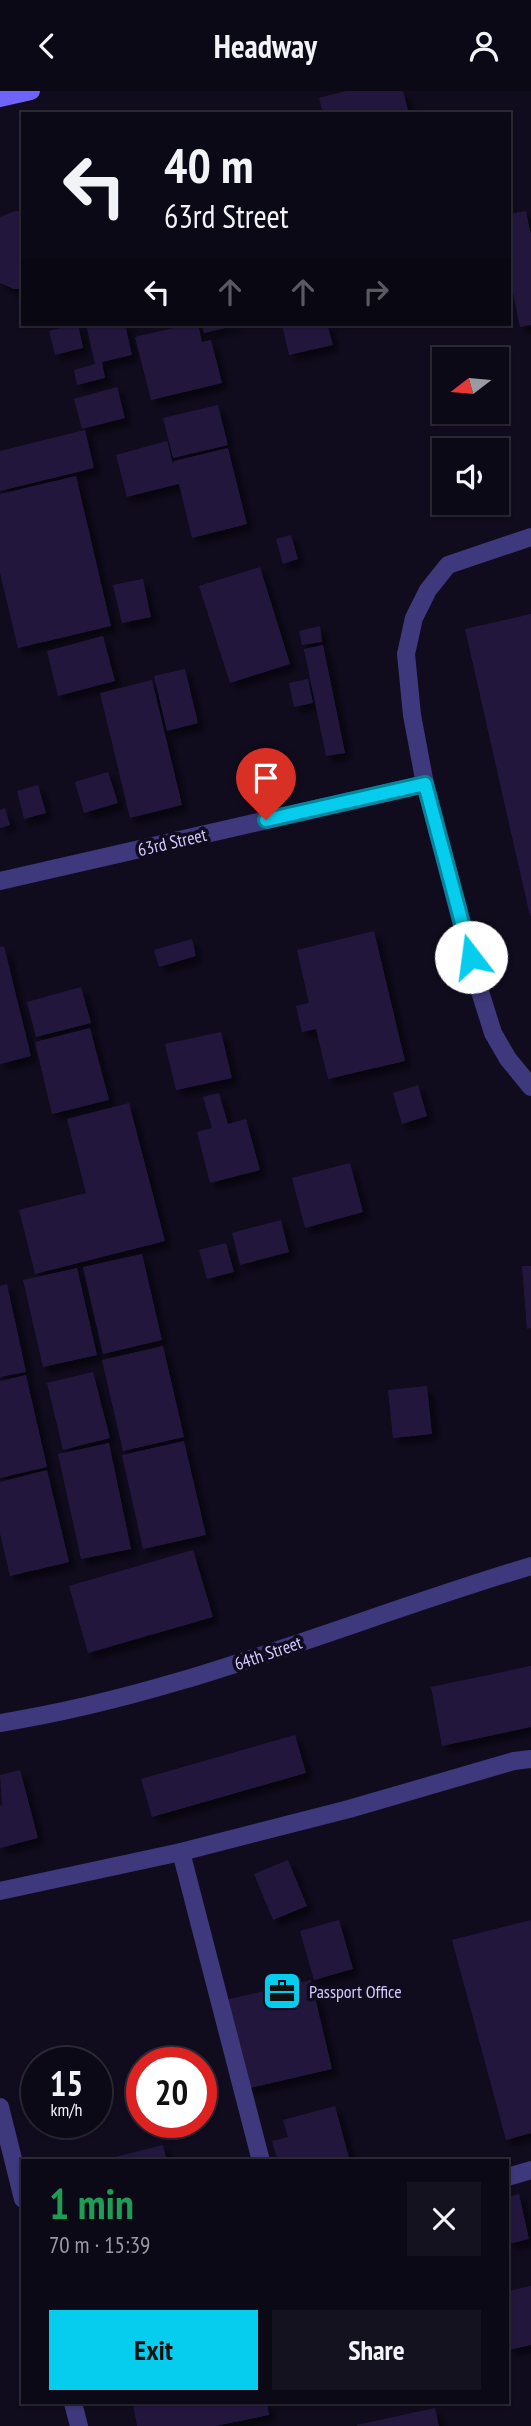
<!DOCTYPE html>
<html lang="en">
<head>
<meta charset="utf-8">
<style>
  body { margin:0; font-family:"PT Sans Narrow",sans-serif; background:#15121f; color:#f1f3f6; height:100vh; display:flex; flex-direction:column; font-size:26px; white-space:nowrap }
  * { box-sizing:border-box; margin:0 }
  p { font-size:23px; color:#9a9aa1 }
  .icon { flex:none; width:38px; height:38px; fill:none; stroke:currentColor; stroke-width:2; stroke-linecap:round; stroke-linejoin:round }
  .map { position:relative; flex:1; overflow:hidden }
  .sheet { position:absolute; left:21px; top:2068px; width:488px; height:245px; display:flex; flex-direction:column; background:#0c0916; border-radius:0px; box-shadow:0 2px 5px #0004,0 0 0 2px #2c2a35 }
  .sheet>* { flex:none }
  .banner { position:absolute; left:21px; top:21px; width:490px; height:214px; border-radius:0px; box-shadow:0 2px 5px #0004,0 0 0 2px #2c2a35; background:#0c0916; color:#f1f3f6; overflow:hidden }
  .needle { width:46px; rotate:254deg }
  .controls { position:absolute; left:432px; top:256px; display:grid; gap:14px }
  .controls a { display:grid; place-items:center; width:77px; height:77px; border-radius:0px; background:#0c0916; box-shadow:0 2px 5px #0004,0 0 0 2px #2c2a35; font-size:35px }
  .speed { position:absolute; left:21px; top:1956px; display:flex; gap:14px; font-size:35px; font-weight:700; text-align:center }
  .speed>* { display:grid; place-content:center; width:91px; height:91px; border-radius:50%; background:#0c0916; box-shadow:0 2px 5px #0004,0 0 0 2px #2c2a35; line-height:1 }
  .speed small { font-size:18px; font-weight:400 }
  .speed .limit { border:10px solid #d22; background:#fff; color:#111 }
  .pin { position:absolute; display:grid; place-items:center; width:60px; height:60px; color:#fff; margin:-72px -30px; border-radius:50% 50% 50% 0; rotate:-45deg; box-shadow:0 0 7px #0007 }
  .pin .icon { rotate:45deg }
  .me { position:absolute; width:77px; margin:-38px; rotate:345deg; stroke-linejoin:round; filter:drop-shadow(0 0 5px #0008) }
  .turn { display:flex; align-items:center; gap:24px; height:147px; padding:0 28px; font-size:32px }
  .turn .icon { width:91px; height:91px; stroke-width:2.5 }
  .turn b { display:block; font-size:49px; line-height:60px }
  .lanes { display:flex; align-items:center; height:66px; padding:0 28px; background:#0003; justify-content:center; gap:35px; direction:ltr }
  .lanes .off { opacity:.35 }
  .round { display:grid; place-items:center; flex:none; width:74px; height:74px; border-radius:0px; background:#15121f }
  .summary { display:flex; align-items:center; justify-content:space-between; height:119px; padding:0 28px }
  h1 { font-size:42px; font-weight:700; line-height:52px; color:#1e9e55 }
  .primary-button { display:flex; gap:14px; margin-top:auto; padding:14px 28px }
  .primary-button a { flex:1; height:80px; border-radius:0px; background:#06cdee; color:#111; font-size:28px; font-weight:700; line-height:80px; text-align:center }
  .primary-button a+a { background:#15121f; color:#f1f3f6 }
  header { display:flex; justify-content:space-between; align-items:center; height:91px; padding:0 28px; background:#0c0916; font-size:32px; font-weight:700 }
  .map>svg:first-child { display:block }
  .building { fill:#22193e; filter:url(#shadow) }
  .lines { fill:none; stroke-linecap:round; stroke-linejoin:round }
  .lane { stroke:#3e387c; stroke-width:18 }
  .street { stroke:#3e387c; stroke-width:18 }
  .secondary { stroke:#6e64fb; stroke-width:18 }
  .route-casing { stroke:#04859b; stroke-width:18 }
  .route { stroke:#06cdee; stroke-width:12 }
  .labels { text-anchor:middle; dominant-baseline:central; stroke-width:7; stroke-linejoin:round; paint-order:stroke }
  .street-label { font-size:18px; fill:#d3cafe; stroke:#100c1e }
  .poi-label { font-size:18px; fill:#d3cafe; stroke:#100c1e; text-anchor:start }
</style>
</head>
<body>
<header><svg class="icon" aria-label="back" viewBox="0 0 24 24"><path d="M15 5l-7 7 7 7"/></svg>Headway<svg class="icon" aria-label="person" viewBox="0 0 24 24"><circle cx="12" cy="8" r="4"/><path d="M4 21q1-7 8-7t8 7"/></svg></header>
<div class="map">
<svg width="531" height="2335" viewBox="0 0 531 2335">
  <defs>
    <filter id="shadow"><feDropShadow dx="6" dy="6" stdDeviation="3.5" flood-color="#0009"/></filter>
  </defs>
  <rect width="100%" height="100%" fill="#100c1e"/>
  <g class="building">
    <polygon points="346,0 403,0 409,23 323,23 319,7"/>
    <polygon points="15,120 23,120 23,198 14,198 0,192 0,126"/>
    <polygon points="526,120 531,144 531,234 520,236 509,181 509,123"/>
    <polygon points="78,233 83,257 55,264 49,240"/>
    <polygon points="86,233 125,233 132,264 102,271 105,287 77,294 74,279 95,273"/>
    <polygon points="191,233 198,233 202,251 211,249 222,292 151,309 135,246"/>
    <polygon points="202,233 238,233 238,234 204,242"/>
    <polygon points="282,233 327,233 333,254 289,264"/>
    <polygon points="117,296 125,327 82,338 74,308"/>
    <polygon points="218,314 228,354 173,367 163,327"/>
    <polygon points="85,339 94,377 0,400 0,360"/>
    <polygon points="167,350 173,373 174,370 228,357 247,433 192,447 179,393 127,406 116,364"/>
    <polygon points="76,385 111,535 18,557 0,482 0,403"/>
    <polygon points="291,444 298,468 283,473 276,448"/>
    <polygon points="260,476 290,573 230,592 199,495"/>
    <polygon points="143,488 151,526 122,532 113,494"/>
    <polygon points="531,523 531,825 530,825 465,538"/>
    <polygon points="320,535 322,551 302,554 299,540"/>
    <polygon points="103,545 115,590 58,605 47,560"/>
    <polygon points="323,554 345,662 326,665 304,558"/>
    <polygon points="185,578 198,632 167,640 154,585"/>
    <polygon points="308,588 313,612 294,616 289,592"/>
    <polygon points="152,589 182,714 130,727 100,602"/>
    <polygon points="108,681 118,712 84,722 75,691"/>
    <polygon points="38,694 46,722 24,728 17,700"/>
    <polygon points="5,717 10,734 0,737 0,719"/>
    <polygon points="374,840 405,970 328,988 316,938 302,941 296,915 309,912 297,859"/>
    <polygon points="192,848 196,865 159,876 154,859"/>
    <polygon points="4,855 31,965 0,973 0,856"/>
    <polygon points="81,896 91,932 36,946 27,911"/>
    <polygon points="90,937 109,1009 52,1023 35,951"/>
    <polygon points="221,941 232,987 176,999 165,953"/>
    <polygon points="418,994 427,1025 402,1033 393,1002"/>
    <polygon points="219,1002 228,1033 246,1028 260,1079 210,1092 197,1041 212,1037 203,1006"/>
    <polygon points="129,1012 165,1150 35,1183 19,1119 86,1102 67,1028"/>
    <polygon points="350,1072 363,1121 305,1137 292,1087"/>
    <polygon points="281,1129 289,1161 240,1174 232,1142"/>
    <polygon points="226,1152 234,1181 207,1188 199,1159"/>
    <polygon points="142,1163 162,1249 103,1263 83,1176"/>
    <polygon points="522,1175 531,1175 531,1237 527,1238"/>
    <polygon points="77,1177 97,1264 43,1276 23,1189"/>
    <polygon points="7,1193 26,1281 0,1286 0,1195"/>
    <polygon points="163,1255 184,1346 123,1360 102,1269"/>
    <polygon points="93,1281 110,1347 63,1359 47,1292"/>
    <polygon points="26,1284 47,1376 0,1387 0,1290"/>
    <polygon points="427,1295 432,1343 393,1347 388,1299"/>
    <polygon points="184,1350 206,1444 143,1458 122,1364"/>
    <polygon points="109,1352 131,1458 81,1468 58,1363"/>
    <polygon points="47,1379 69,1471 10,1485 0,1442 0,1391"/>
    <polygon points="193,1459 213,1526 88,1562 69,1495"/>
    <polygon points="531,1575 531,1636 442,1655 431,1596"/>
    <polygon points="295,1644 306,1682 152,1726 141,1688"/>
    <polygon points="20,1679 38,1747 0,1757 0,1715 2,1714 0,1684"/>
    <polygon points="288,1769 307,1815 273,1829 254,1783"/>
    <polygon points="339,1829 353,1878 314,1889 300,1840"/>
    <polygon points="531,1829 531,2042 506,2049 452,1849"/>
    <polygon points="311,1889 332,1978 246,1998 226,1909"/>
    <polygon points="335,2015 350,2070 278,2070 272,2050 288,2046 283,2029"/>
    <polygon points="163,2054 167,2070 107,2070 107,2068"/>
    <polygon points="519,2103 529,2148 508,2153 508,2106"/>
    <polygon points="531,2195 531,2254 508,2259 508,2200"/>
    <polygon points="133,2312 267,2312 269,2324 215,2335 137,2335"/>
    <polygon points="435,2317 439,2335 357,2335 357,2334"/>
  </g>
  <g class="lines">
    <g class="lane">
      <polyline points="531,446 448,474 428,499 414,527 406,563 412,624 425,693 477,891 493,942 508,968 531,996"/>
      <polyline points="0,1800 181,1761"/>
      <polyline points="261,2070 181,1761 349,1718 514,1670 531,1668"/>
      <polyline points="508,2086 531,2079"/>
    </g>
    <g class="street">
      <polyline points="0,790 425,693"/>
      <path d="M 0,1632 C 183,1603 354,1528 531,1475"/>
      <polyline points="0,2016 23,2108"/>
      <polyline points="73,2312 79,2335"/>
    </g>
    <polyline class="secondary" points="0,7 31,0"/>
  </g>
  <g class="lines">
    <g class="route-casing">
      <polyline id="route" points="266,729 425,693 471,866"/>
    </g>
    <use href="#route" class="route"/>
  </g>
  <defs>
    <g id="office-square" transform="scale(2.0125)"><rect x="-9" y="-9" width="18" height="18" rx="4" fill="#06cdee" stroke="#100c1e"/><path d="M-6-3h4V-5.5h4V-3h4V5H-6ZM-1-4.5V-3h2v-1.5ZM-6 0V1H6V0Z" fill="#111"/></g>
  </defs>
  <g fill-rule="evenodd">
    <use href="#office-square" x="282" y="1900"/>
  </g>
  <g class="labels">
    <g class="street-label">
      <text transform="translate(172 751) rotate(-13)">63rd Street</text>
      <text transform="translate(268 1562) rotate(-19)">64th Street</text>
    </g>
    <g class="poi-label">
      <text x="309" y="1900">Passport Office</text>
    </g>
  </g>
</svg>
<div class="controls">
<a><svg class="needle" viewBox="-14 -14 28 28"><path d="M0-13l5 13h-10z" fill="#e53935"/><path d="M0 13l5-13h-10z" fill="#9a9aa1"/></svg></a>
<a><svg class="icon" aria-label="sound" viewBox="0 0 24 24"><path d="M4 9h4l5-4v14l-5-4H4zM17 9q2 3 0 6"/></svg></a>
</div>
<div class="speed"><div>15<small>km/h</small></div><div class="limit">20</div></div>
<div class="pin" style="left:266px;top:729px;background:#d93025"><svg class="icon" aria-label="arrive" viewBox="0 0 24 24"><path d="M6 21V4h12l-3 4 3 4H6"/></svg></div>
<svg class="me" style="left:471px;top:866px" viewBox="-20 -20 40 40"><circle r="19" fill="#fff"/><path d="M0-13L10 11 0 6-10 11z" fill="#06cdee"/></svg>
<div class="banner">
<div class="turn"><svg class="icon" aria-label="left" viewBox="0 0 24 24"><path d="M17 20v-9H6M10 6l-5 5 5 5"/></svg><div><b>40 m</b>63rd Street</div></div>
<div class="lanes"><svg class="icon" aria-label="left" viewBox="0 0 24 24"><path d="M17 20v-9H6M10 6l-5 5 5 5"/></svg><svg class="icon off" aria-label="ahead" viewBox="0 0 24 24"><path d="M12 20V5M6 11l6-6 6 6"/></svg><svg class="icon off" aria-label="ahead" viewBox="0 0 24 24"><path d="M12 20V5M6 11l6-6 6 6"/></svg><svg class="icon off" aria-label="right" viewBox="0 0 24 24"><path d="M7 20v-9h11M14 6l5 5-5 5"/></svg></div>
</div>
<section class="sheet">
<div class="summary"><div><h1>1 min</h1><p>70 m · 15:39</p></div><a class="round"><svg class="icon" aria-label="close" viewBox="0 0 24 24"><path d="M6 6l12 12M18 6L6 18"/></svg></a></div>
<div class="primary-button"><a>Exit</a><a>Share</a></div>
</section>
</div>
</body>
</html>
